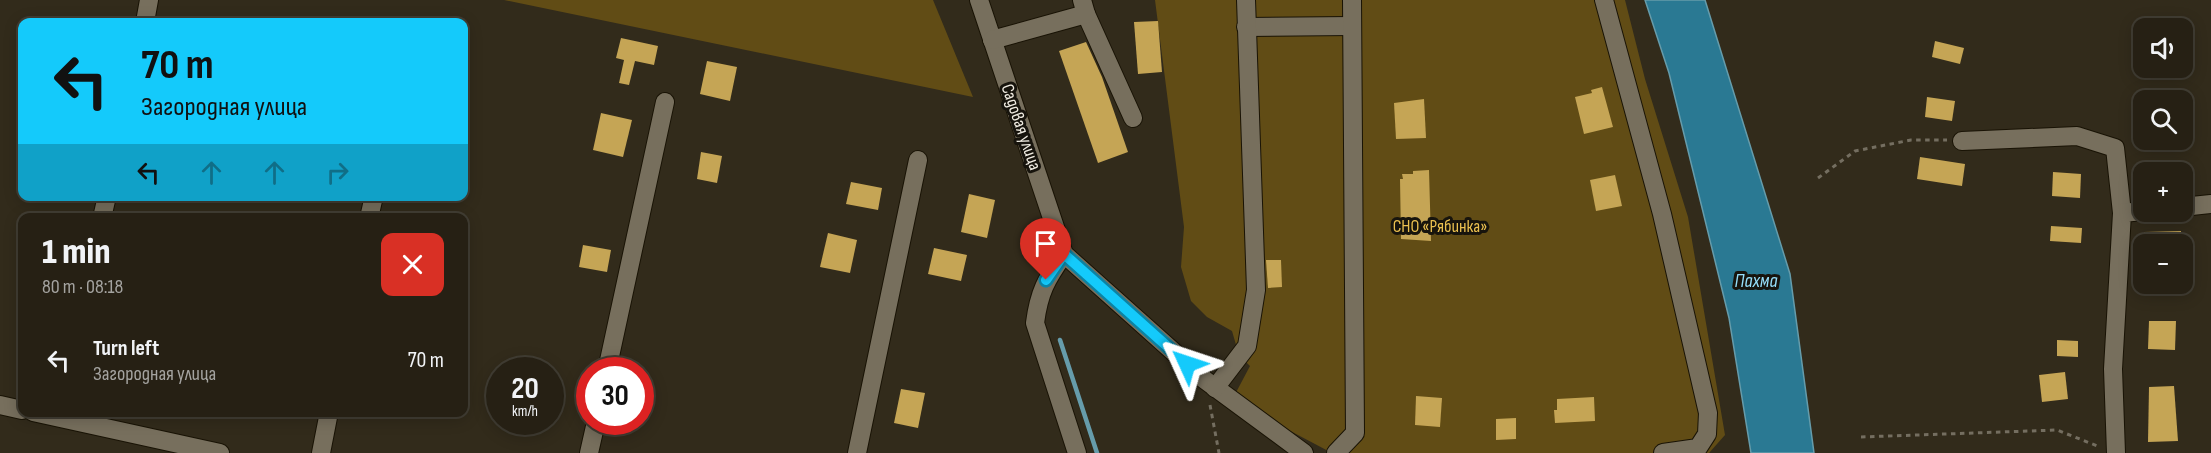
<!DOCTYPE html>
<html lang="en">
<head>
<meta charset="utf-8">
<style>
  body { margin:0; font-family:"Sofia Sans Condensed",sans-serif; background:#322d22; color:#f1f3f6; height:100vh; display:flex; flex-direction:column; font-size:22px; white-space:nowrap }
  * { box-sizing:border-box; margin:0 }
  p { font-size:20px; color:#a4a3a0 }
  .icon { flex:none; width:33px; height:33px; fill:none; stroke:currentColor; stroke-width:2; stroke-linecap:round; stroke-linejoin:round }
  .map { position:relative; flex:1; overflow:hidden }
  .details { position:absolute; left:18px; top:213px; width:450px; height:204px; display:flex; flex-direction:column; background:#262014; border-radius:12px; box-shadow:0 3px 15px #0003,0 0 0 2px #423e34 }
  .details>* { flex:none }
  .top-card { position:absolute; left:18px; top:18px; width:450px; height:183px; border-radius:12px; box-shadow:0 3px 15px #0003,0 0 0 2px #423e34; background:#14cafb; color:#111; overflow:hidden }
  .buttons { position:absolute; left:2133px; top:18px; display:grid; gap:12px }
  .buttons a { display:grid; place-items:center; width:60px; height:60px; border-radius:12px; background:#262014; box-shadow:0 3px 15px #0003,0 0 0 2px #423e34; font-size:30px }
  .speed { position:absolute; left:486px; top:357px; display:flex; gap:12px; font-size:30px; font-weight:700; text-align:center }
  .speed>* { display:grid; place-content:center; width:78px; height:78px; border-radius:50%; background:#262014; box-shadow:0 3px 15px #0003,0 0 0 2px #423e34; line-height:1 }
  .speed small { font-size:15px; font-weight:400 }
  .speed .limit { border:9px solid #d22; background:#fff; color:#111 }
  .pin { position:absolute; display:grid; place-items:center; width:51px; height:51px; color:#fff; margin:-62px -26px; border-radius:50% 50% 50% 0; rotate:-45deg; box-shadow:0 0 6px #0007 }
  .pin .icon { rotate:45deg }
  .me { position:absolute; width:66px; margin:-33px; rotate:312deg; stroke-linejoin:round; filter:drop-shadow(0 0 4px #0008) }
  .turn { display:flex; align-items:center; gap:21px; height:126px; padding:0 24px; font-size:27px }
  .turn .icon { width:78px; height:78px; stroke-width:2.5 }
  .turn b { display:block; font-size:42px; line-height:51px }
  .lanes { display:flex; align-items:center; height:57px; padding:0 24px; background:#0003; justify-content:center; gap:30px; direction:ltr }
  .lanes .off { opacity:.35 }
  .round { display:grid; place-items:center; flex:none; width:63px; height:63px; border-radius:12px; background:#322d22 }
  .headline { display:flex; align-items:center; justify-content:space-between; height:102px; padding:0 24px }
  h1 { font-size:36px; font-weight:800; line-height:45px }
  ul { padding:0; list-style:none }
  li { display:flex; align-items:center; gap:18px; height:90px; padding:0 24px }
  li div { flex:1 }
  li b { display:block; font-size:22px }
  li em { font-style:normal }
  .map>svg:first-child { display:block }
  .green { fill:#614c15 }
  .water { fill:#2a7993; stroke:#669cab; stroke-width:1.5 }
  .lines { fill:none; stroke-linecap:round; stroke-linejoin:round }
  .stream { stroke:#669cab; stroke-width:4.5 }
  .building { fill:#c5a555 }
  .minor-casing { stroke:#191305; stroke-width:20 }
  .path { stroke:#746e60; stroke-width:3; stroke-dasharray:4.5 4.5; stroke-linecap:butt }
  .minor { stroke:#776f5d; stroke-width:18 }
  .route-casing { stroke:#0d83a3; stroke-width:15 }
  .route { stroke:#14cafb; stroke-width:10 }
  .labels { text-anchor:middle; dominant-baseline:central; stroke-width:6; stroke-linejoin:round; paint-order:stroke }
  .street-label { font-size:18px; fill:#f1ede3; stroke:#17140d }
  .park-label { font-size:18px; fill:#eabf4f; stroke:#17140d }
  .water-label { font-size:20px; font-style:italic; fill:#95defa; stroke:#17140d }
</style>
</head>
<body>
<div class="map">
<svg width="2211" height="453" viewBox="0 0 2211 453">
  <rect width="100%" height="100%" fill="#322b1b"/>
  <g class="green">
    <polygon points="504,0 933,0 973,97"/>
    <polygon points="1155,0 1625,0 1645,79 1688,217 1725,435 1709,453 1332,453 1232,400 1250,366 1239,355 1232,331 1207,317 1191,301 1181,267 1184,227"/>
  </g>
  <polygon class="water" points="1645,0 1705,0 1790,274 1814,453 1751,453 1729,318 1669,73"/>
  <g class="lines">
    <polyline class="stream" points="1060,340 1097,453"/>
  </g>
  <g class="building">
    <polygon points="1158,21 1162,72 1138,74 1134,22"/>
    <polygon points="621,38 658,46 654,65 635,61 629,85 619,83 624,60 616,58"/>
    <polygon points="1935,41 1964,48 1960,64 1932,57"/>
    <polygon points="1086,42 1102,77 1128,152 1098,163 1059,51"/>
    <polygon points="707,61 737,67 730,101 700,94"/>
    <polygon points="1602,87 1613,127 1584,134 1575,97 1592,93 1591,90"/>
    <polygon points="1927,97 1955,101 1952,121 1925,117"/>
    <polygon points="1424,99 1426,138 1396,139 1394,103"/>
    <polygon points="601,113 632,120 623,157 593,150"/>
    <polygon points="701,152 722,156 717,183 697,179"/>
    <polygon points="1920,157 1965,164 1962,186 1917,179"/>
    <polygon points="1429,170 1431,241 1401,239 1400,179 1403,179 1402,174 1413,174 1413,171"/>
    <polygon points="2053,172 2081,174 2080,198 2052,196"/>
    <polygon points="1615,175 1622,206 1596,211 1590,180"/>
    <polygon points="851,182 882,188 878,210 846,204"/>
    <polygon points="969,194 995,200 987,238 961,232"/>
    <polygon points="2051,226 2082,228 2081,243 2050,241"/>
    <polygon points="2181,231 2181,244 2144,244 2144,232"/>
    <polygon points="828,233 857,240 850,273 820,267"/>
    <polygon points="583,245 611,250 607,272 579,267"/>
    <polygon points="934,248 967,255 961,281 928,274"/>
    <polygon points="1266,260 1281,260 1282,287 1268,288"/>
    <polygon points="2149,321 2176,321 2175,350 2148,349"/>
    <polygon points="2057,340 2078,341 2078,357 2057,356"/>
    <polygon points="2065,372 2068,399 2042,402 2039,375"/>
    <polygon points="2174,386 2178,441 2148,442 2149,387"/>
    <polygon points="901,389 925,393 918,428 894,423"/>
    <polygon points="1416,396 1442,398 1440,427 1415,425"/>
    <polygon points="1594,397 1595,421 1555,423 1554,410 1557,410 1557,399"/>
    <polygon points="1516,418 1516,439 1496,440 1496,419"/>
  </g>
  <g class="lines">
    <g class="minor-casing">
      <g id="minor">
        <polyline points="979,0 1064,254 1205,380 1304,453"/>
        <polyline points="1604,0 1662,214 1708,413 1707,434 1698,448 1663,453"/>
        <polyline points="1086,14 1133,118"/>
        <polyline points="145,22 149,0"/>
        <polyline points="1246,27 1352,26"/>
        <polyline points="992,40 1086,14 1082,0"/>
        <polyline points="1962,141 2077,136 2115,148 2122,213"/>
        <polyline points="2182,207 2211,204"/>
        <polyline points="102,218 107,196"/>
        <polyline points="369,218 374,196"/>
        <path d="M 1064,254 C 1046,280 1039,292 1035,323 L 1077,453"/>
        <polyline points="607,370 665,102"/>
        <polyline points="1215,388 1247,346 1256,290 1246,0"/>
        <polyline points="0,405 22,410"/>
        <polyline points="33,412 220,453"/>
        <polyline points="321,453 329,412"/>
        <polyline points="589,453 596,422"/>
        <polyline points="857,453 918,160"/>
        <polyline points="1336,453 1355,433 1352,0"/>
        <polyline points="2116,453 2113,369 2122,213 2144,211"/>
      </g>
    </g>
    <g class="path">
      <polyline points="1818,178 1855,151 1911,140 1947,140"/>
      <polyline points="1210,405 1219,453"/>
      <polyline points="1861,437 2057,430 2100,447"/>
    </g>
    <use href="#minor" class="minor"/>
  </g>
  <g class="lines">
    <g class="route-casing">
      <polyline id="route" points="1046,280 1064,254 1187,364"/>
    </g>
    <use href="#route" class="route"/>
  </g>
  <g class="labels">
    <g class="street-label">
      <text transform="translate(1021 127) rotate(71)">Садовая улица</text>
    </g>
    <g class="park-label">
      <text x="1440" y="226">СНО «Рябинка»</text>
    </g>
    <g class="water-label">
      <text x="1756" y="281">Пахма</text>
    </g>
  </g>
</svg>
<div class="buttons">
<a><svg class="icon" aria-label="sound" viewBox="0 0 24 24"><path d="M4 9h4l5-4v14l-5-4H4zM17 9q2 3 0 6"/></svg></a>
<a><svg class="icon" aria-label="search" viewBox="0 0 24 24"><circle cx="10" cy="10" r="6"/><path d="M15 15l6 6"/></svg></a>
<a>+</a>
<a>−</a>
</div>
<div class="speed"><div>20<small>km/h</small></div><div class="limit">30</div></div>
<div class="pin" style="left:1046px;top:280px;background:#d93025"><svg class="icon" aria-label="arrive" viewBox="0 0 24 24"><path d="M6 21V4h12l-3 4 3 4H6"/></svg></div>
<svg class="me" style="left:1187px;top:364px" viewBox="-20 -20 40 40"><path d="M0-17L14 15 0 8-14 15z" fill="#14cafb" stroke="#fff" stroke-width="4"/></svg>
<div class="top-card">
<div class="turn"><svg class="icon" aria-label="left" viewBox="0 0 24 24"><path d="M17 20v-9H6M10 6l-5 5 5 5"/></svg><div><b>70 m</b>Загородная улица</div></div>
<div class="lanes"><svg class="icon" aria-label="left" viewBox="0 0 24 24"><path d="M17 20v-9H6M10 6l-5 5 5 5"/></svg><svg class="icon off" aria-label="ahead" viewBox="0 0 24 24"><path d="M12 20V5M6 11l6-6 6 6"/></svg><svg class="icon off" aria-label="ahead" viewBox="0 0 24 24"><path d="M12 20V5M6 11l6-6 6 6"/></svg><svg class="icon off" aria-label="right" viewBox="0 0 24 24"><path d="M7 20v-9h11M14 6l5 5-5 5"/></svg></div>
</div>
<section class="details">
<div class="headline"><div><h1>1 min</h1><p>80 m · 08:18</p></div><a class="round" style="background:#d93025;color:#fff"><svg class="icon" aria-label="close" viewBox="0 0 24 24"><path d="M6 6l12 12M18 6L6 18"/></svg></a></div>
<ul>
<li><svg class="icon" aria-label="left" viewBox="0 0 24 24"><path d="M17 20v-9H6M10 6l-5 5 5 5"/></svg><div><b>Turn left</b><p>Загородная улица</p></div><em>70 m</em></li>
</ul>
</section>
</div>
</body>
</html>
